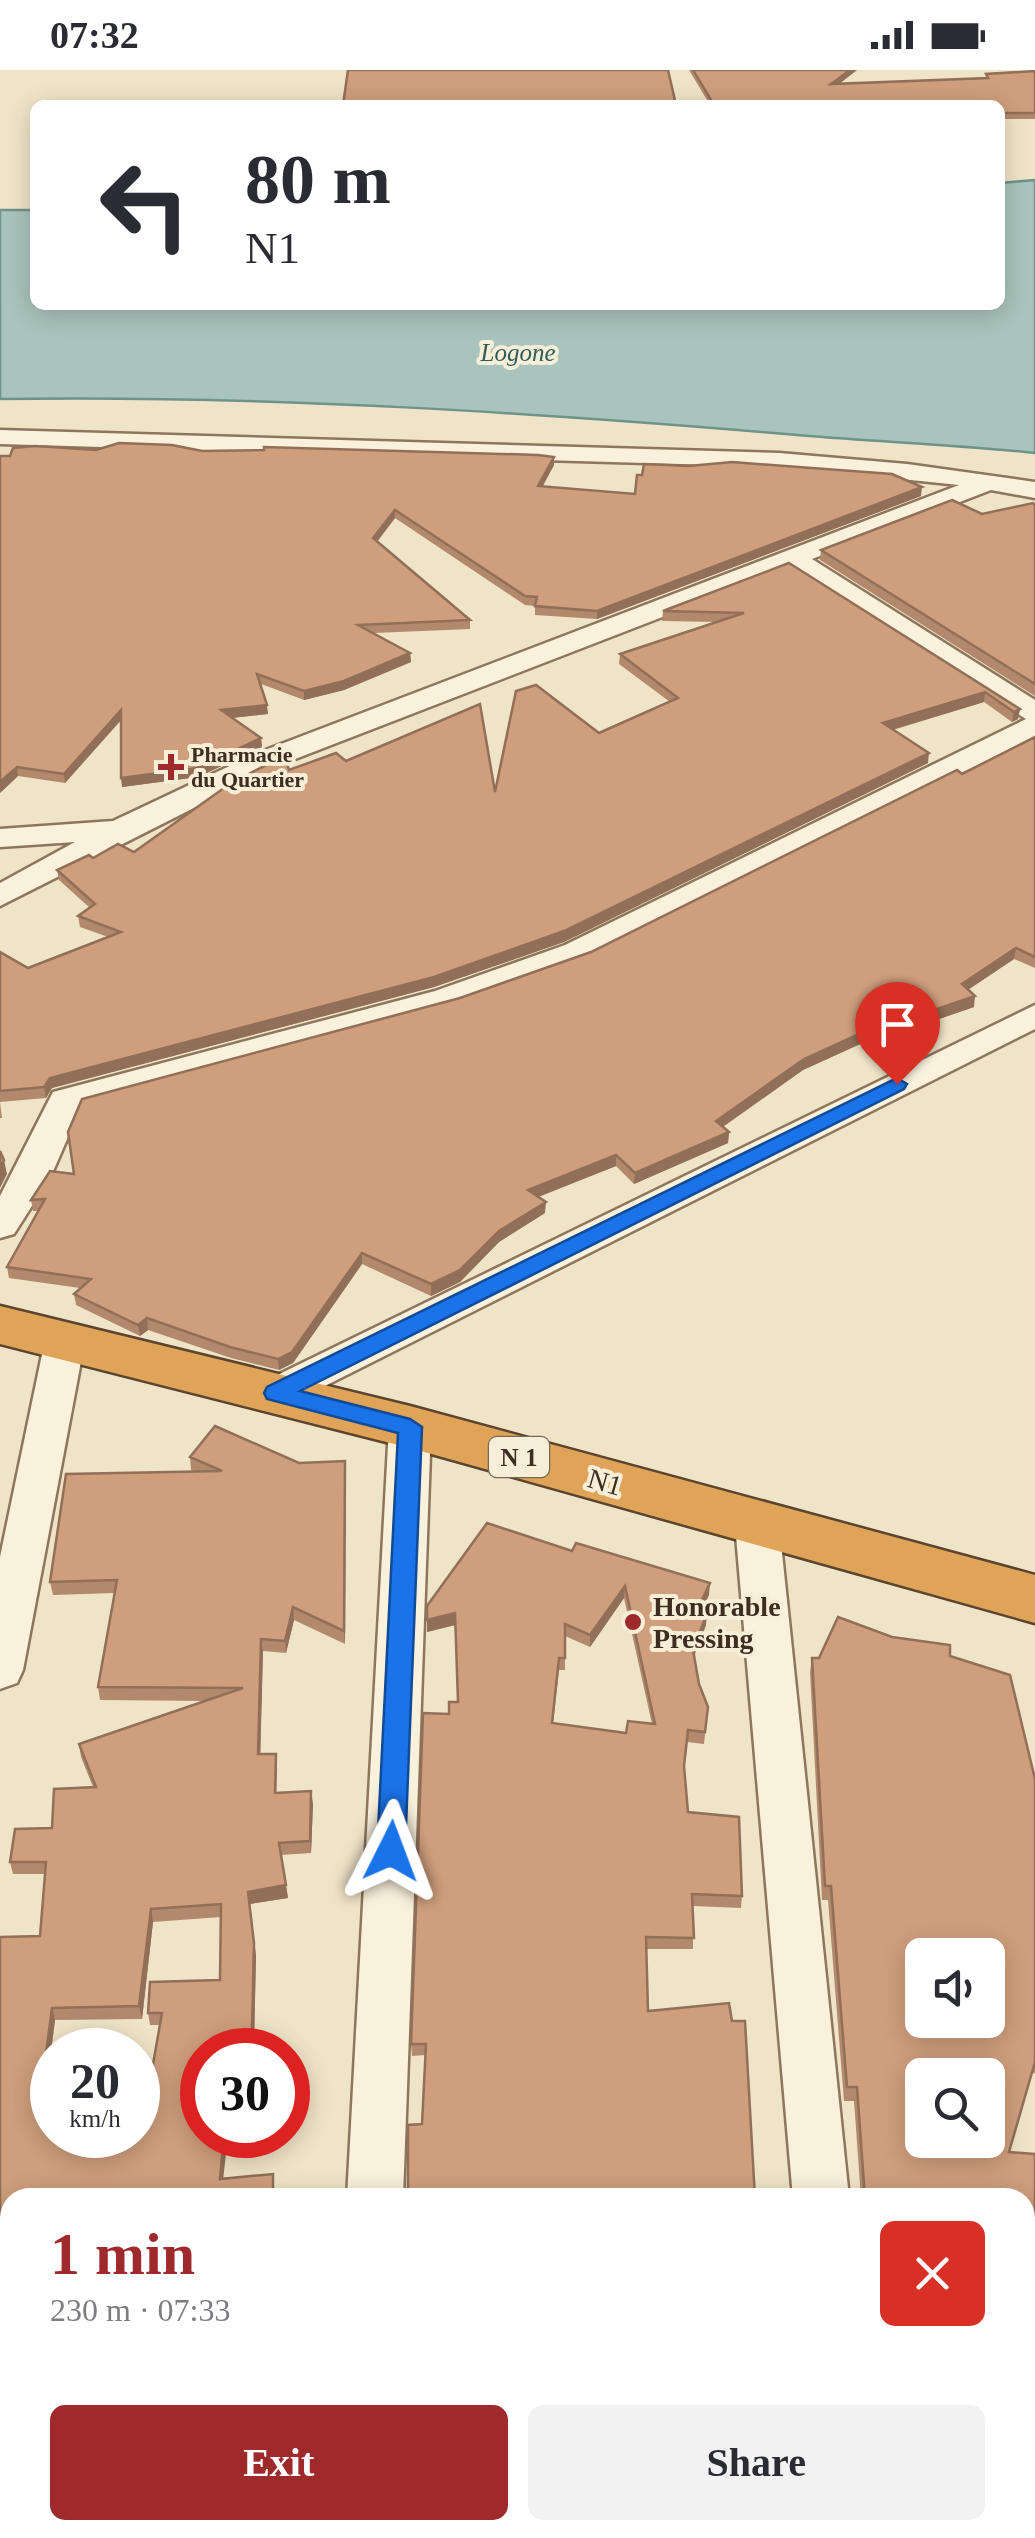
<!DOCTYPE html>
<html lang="en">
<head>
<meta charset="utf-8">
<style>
  body { margin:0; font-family:"Times New Roman",serif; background:#f2f2f3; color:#2b2b33; height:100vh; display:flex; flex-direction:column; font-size:38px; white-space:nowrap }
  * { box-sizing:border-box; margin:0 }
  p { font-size:32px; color:#7c7c81 }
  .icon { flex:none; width:55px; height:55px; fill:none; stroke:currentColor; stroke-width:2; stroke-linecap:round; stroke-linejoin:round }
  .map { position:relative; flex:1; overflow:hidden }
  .details { position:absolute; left:0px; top:2118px; width:1035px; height:352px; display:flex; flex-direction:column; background:#fff; border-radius:30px 30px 0 0; box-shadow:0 5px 25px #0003 }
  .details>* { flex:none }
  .hud { position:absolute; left:30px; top:30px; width:975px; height:210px; border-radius:15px; box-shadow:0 5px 25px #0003; background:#fff; color:#2b2b33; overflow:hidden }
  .fabs { position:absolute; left:905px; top:1868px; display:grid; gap:20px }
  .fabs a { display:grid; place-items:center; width:100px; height:100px; border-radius:15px; background:#fff; box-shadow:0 5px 25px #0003; font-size:50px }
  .speed { position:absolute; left:30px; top:1958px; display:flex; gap:20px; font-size:50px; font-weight:700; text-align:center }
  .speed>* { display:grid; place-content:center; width:130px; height:130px; border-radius:50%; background:#fff; box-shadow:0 5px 25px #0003; line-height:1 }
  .speed small { font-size:25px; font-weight:400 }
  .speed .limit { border:15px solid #d22; background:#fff; color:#111 }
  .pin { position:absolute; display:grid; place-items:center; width:85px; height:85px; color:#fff; margin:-102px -42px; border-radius:50% 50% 50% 0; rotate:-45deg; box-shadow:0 0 10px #0007 }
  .pin .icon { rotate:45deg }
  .me { position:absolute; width:110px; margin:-55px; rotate:3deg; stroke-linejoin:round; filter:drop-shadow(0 0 8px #0008) }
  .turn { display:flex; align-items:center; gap:35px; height:210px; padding:0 50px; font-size:45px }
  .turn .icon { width:130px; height:130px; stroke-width:2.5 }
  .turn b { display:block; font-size:70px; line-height:85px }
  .round { display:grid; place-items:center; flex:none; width:105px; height:105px; border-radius:15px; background:#f2f2f3 }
  .head { display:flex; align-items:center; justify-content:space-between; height:170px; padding:0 50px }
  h1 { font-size:60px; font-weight:700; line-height:75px; color:#9e2a2b }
  .primary-button { display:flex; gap:20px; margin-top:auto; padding:20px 50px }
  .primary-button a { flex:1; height:115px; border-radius:15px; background:#9e2a2b; color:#fff; font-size:40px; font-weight:700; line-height:115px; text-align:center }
  .primary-button a+a { background:#f2f2f3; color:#2b2b33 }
  .status { display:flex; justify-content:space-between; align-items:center; height:70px; padding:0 50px; background:#fff; direction:ltr }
  .status svg { height:28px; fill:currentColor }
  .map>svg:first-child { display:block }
  .water { fill:#a9c4bc; stroke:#6f938a; stroke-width:2.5 }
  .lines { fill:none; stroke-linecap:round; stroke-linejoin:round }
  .minor-casing { stroke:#8d765c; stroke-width:5 }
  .highway-casing { stroke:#5b4430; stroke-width:5 }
  .minor { fill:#faf1dc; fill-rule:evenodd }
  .highway { fill:#e0a458; fill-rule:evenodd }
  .wall { fill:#b2896c; fill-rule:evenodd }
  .shaded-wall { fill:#916f58 }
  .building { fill:#cf9f7d; stroke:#916f58; stroke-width:2.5; fill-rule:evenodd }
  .route { fill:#1a73e8; stroke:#114b97; stroke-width:2.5 }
  .poi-dot { fill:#9e2a2b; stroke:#f7eed8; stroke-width:4 }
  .labels { text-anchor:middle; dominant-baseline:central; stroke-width:8; stroke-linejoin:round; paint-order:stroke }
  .far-poi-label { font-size:22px; font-weight:bold; fill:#3d2e20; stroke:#f7eed8; text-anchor:start }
  .far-water-label { font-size:25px; font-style:italic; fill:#2f5d5a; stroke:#f7eed8 }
  .shield { fill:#f7eed8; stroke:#756857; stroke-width:2.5 }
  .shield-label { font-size:25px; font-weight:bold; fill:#3d2e20 }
  .street-label { font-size:28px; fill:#3d2e20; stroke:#f7eed8 }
  .poi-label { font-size:28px; font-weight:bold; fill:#3d2e20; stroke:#f7eed8; text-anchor:start }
</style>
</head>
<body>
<div class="status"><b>07:32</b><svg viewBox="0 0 49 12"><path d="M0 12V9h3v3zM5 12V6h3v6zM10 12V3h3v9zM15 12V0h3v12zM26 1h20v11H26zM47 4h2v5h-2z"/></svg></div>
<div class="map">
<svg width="1035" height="2468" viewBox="0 0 1035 2468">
  <rect width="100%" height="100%" fill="#f0e4c8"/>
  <path class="water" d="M 1035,110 L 1035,383 C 960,375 884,372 809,366 C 540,343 270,325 0,329 L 0,140 L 35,140 L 35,235 L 1000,235 L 1000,113 Z"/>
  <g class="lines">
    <g class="minor-casing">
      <g id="minor">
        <polygon points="0,360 779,383 907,394 1035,412 1035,428 991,420 812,489 1035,630 1035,667 589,889 459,935 81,1037 51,1106 14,1164 0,1168 0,1126 53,1022 435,921 565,875 1026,649 789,498 277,696 0,836 0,813 75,772 0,777 0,759 113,751 255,684 959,415 843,403 715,395 0,374"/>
        <polygon points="1035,935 1035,959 291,1333 276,1338 261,1333 255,1323 261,1313"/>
        <polygon points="65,1256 79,1260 85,1270 23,1600 17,1613 0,1619 0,1487 45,1270 51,1260"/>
        <polygon points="410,1342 425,1346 431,1357 403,2128 347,2128 389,1357 395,1346"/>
        <polygon points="757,1437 773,1442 779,1454 849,2128 793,2128 735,1454 741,1442"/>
        <polygon points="329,2460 391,2460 390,2468 328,2468"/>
        <rect x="821" y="2460" width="62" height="8"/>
      </g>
    </g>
    <g class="highway-casing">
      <polygon id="highway" points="0,1236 410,1336 1035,1505 1035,1553 410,1378 0,1274"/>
    </g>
    <use href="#minor" class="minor"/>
    <use href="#highway" class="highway"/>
  </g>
  <g class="wall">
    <polygon points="689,0 857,0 839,14 986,8 986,4 1035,1 1035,49 1000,49 1000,35 710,35"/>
    <polygon points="96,380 554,387 554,395 543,416 635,424 921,426 597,549 535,545 535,536 525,535 395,448 377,472 470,550 470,559 374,563 410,583 411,592 344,620 304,630 261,614 268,644 232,648 261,668 262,677 198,707 122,717 121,650 65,713 18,706 0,723"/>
    <polygon points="1035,435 1035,626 820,490 821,480 982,444"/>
    <polygon points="789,493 1020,639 1018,649 1012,652 984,632 893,660 928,693 564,872 434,917 52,1018 46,1028 0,1032 2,1048 0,1048 0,882 28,898 108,867 80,857 78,846 90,838 59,810 57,800 93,788 134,782 289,700 346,691 495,722 599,663 670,632 619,594 620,584 717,552 662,551 663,541"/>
    <polygon points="1035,667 1035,898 1014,889 968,920 974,937 907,960 902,955 803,1000 723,1057 729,1062 728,1073 634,1114 616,1096 538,1127 545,1143 499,1172 460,1212 431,1226 362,1194 293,1293 279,1300 231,1288 148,1260 140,1266 76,1235 74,1224 80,1218 9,1208 7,1197 39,1141 33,1141 31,1130 74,1104 460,928 591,882"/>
    <path d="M 190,1387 L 299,1393 L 345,1391 L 345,1574 L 294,1550 L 286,1583 L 263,1581 L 260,1684 L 276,1684 L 276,1723 L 313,1734 L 311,1783 L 281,1785 L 288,1828 L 250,1834 L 256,1886 L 254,1973 L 202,1980 L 223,2108 L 273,2104 L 275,2128 L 10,2128 L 10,2172 L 0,2172 L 0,1867 L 40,1866 L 45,1804 L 13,1804 L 10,1792 L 52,1758 L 93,1717 L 81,1687 L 79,1674 L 207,1631 L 100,1630 L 98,1617 L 114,1523 L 53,1525 L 50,1512 L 196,1402 L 191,1400 ZM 221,1847 L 220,1910 L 148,1943 L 150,1955 L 160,1955 L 149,2017 L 47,2015 L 55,1950 L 142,1949 L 153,1852 Z"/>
    <path d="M 487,1453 L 709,1525 L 701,1541 L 706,1555 L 694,1586 L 699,1614 L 708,1637 L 704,1674 L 687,1672 L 684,1699 L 688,1742 L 742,1826 L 741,1838 L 693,1836 L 693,1879 L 646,1879 L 422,2054 L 425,1985 L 412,1986 L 411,1974 L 449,1644 L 458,1632 L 455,1555 L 427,1562 ZM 624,1528 L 652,1654 L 626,1663 L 553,1654 L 559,1600 L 565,1600 L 565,1566 L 590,1577 Z"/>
    <polygon points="950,1586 1035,1709 1035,2004 1032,2002 1009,2082 1035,2084 1035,2402 1025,2401 1025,2128 861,2128 854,2031 844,2031 828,1830 822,1830 810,1602 812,1588"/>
    <polygon points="10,2229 10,2297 0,2294 0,2250"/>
    <polygon points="225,2460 279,2460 278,2468 226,2468"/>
  </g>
  <g class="shaded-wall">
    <polygon points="850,0 857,0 831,20 831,14"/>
    <polygon points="554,387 554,395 538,424 538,416"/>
    <polygon points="922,417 921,426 597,549 597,541"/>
    <polygon points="395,440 395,448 373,477 373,468"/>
    <polygon points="410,583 411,592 344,620 304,630 304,621"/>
    <polygon points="985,622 984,632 881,663 883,653"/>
    <polygon points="267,635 268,644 222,649 221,640"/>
    <polygon points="1020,639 1018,649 1012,652 1014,642"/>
    <polygon points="121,640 122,649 65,713 64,704"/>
    <polygon points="261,668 262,677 198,707 122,717 121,708"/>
    <polygon points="929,683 928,693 564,872 434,917 52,1018 46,1028 44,1017 50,1008"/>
    <polygon points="17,697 18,706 0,723 0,712"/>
    <polygon points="1016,878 1014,889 960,925 962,914"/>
    <polygon points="975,926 974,937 907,960 908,949"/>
    <polygon points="903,944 902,955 803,1000 715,1062 716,1051 804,989"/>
    <polygon points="729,1062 728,1073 634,1114 635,1103"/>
    <polygon points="616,1085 616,1096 528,1131 528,1120"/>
    <polygon points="4,1090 7,1104 0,1118 0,1098"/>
    <polygon points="546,1132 545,1143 499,1172 460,1212 431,1226 431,1214 499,1161"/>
    <polygon points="362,1183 362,1194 293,1293 279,1300 278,1289"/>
    <polygon points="147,1248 148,1260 140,1266 138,1255"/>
    <polygon points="345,1391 346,1404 345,1574 344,1561"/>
    <polygon points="710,1513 709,1525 696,1552 697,1540"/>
    <polygon points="625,1516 624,1528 590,1577 590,1565"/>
    <polygon points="293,1537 294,1550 286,1583 285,1571"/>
    <polygon points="455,1543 455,1555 427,1562 427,1550"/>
    <polygon points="707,1543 706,1555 692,1592 693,1580"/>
    <polygon points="261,1569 263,1581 260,1697 258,1684"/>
    <polygon points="276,1684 277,1696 276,1735 275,1723"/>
    <polygon points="311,1721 313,1734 311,1783 310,1771"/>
    <polygon points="286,1815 288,1828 250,1834 256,1886 254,1973 253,1980 249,1980 248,1822"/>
    <polygon points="151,1839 153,1852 142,1949 139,1936"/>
    <polygon points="52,1938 55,1950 45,2026 42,2015"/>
    <polygon points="224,2065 228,2065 222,2120 220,2109"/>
  </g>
  <g class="building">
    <polygon points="348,0 668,0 676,35 343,35"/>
    <polygon points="693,0 850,0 831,14 988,8 986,4 1035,1 1035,43 1000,43 1000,35 714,35"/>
    <polygon points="119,373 172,375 202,381 264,380 264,377 538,385 554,387 538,416 635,424 637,405 642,405 644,394 689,396 732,392 892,404 922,417 597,541 535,536 537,527 525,526 395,440 373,468 470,550 358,555 410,583 344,611 304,621 257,604 267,635 221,640 261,668 197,698 121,708 121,640 64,704 17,697 0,712 0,386 10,386 13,378 35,376 96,380"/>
    <polygon points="952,430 982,444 1033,433 1035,435 1035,614 821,480"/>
    <polygon points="789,493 1020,639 1014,642 985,622 883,653 929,683 564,861 434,907 50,1008 44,1017 0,1021 0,882 28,898 121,862 78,846 95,834 57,800 89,785 93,788 118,774 134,782 231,713 278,689 285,687 289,700 336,683 346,691 480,634 495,722 516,621 536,615 599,663 678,628 620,584 744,543 663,541"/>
    <polygon points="1035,667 1035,887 1016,878 962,914 975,926 908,949 903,944 804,989 716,1051 729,1062 635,1103 616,1085 528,1120 546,1132 499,1161 460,1200 431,1214 362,1183 292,1282 278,1289 230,1277 147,1248 138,1255 74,1224 91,1209 7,1197 45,1129 31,1130 50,1101 74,1104 68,1062 82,1029 460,928 591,882 957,700 962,704"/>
    <polygon points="0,1081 4,1090 0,1098"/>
    <path d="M 215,1356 L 299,1393 L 345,1391 L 344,1561 L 293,1537 L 285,1571 L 261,1569 L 258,1684 L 276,1684 L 275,1723 L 311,1721 L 310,1771 L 279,1773 L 286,1815 L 248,1822 L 254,1873 L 252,1961 L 249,1980 L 202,1980 L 202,2065 L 224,2065 L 220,2109 L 273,2104 L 273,2128 L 10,2128 L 10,2160 L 0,2160 L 0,1867 L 40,1866 L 46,1792 L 10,1792 L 15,1759 L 52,1758 L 54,1719 L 96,1717 L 79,1674 L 243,1618 L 98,1617 L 117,1510 L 50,1512 L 66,1404 L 222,1401 L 190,1387 ZM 221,1834 L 220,1910 L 150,1912 L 148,1943 L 162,1943 L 149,2017 L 138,2017 L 138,2065 L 52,2065 L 52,2015 L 42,2015 L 52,1938 L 139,1936 L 151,1839 Z"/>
    <path d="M 487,1453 L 572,1481 L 576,1473 L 710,1513 L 697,1540 L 707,1543 L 693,1580 L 699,1614 L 708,1637 L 705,1662 L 688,1660 L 684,1696 L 688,1742 L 739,1747 L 742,1826 L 692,1824 L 694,1868 L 646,1867 L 648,1941 L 729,1933 L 732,1951 L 745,1951 L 755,2128 L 408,2128 L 408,2055 L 422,2054 L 426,1974 L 411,1974 L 423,1643 L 449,1644 L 449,1632 L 458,1632 L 455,1543 L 427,1550 L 427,1536 ZM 625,1516 L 655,1654 L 628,1651 L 626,1663 L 552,1653 L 559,1588 L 565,1588 L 565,1554 L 590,1565 Z"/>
    <path d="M 838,1547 L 892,1567 L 950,1575 L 950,1586 L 1010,1605 L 1035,1709 L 1035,1992 L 1009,2082 L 1035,2084 L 1035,2389 L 1025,2389 L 1025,2128 L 865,2128 L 857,2017 L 847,2017 L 831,1816 L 825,1816 L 812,1588 L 819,1588 ZM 922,1885 L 988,1885 L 988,1950 L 922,1950 ZM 922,2005 L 988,2005 L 988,2070 L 922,2070 Z"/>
    <polygon points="10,2229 10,2288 0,2284 0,2250"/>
    <polygon points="225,2460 276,2460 276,2462"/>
  </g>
  <polygon class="route" points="897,1008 907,1014 904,1019 300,1321 410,1349 422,1357 405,1781 401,1790 391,1793 381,1790 377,1781 398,1363 267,1329 264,1323 267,1317"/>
  <g class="poi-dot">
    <path d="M166 682h10v10h10v10h-10v10h-10v-10h-10v-10h10z"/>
    <circle cx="633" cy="1552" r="10"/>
  </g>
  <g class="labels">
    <g class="far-poi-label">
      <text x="191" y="684">Pharmacie<tspan x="191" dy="25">du Quartier</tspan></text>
    </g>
    <g class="far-water-label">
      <text x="518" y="282">Logone</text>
    </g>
    <rect class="shield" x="489" y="1367" width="60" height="40" rx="8"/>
    <g class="shield-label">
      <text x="519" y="1387">N 1</text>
    </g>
    <g class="street-label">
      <text transform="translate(605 1412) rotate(16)">N1</text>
    </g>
    <g class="poi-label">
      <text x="653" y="1536">Honorable<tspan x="653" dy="32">Pressing</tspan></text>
    </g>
  </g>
</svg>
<div class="fabs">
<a><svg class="icon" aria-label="sound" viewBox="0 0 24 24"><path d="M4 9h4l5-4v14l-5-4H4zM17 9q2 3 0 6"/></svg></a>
<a><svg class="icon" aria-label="search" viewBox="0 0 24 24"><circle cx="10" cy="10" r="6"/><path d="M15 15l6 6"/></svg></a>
</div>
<div class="speed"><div>20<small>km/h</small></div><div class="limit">30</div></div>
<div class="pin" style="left:897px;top:1014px;background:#d93025"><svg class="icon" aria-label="arrive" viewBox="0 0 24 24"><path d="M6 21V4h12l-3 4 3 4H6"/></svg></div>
<svg class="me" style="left:391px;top:1781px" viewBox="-20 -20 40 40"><path d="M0-17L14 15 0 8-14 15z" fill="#1a73e8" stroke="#fff" stroke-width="4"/></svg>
<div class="hud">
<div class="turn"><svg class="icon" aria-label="left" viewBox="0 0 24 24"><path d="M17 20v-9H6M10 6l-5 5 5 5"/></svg><div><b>80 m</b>N1</div></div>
</div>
<section class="details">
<div class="head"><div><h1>1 min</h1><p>230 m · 07:33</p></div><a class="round" style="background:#d93025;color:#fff"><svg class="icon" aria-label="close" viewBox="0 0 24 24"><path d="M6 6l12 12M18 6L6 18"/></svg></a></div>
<div class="primary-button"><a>Exit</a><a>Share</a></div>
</section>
</div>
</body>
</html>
